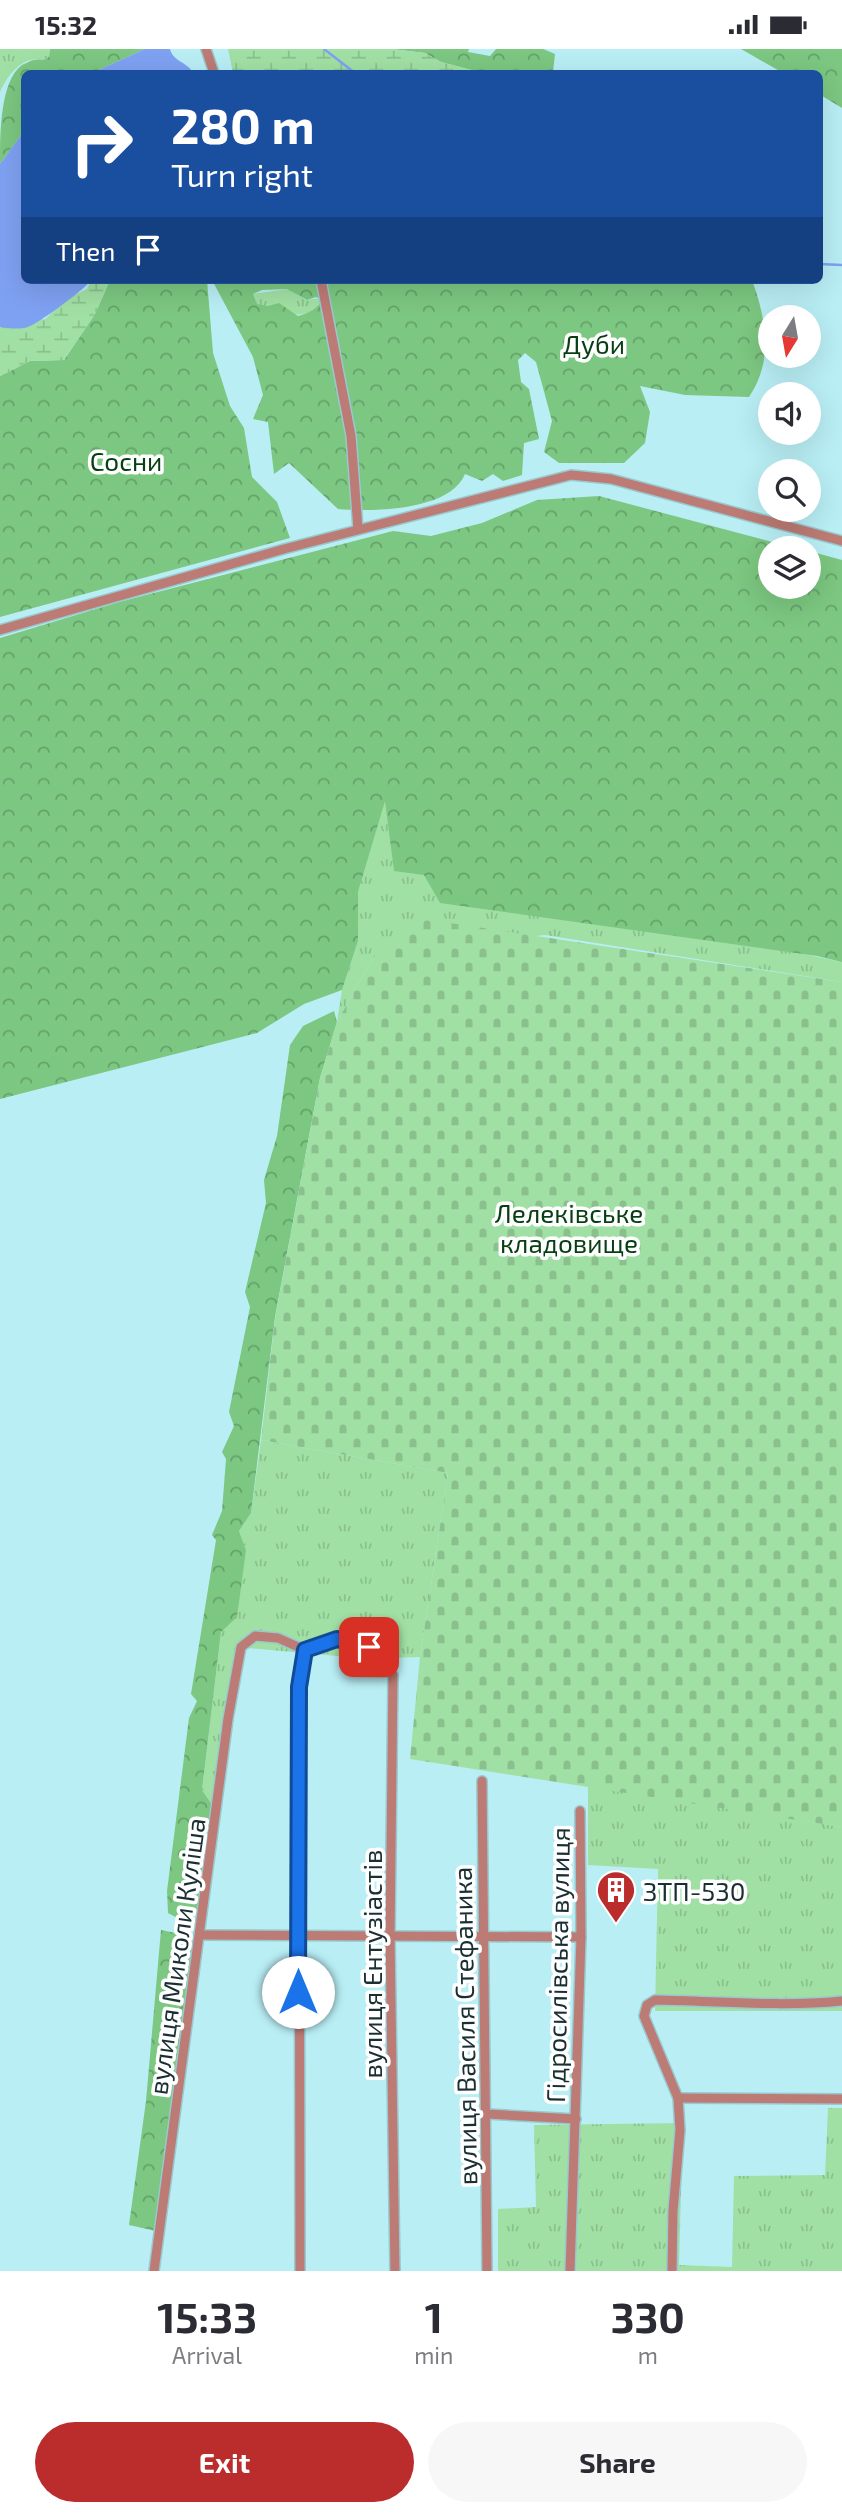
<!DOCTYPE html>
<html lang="en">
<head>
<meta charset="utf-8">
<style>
  body { margin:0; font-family:"Exo 2",sans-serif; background:#f7f7f7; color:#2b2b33; height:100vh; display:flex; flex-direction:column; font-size:26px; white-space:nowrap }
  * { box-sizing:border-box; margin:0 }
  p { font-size:23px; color:#7c7c81 }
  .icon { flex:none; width:38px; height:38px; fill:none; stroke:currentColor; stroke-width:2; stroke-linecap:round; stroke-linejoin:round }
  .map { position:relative; height:2222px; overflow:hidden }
  .panel { display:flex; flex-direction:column; background:#fff; flex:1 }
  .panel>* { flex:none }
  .banner { position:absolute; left:21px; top:21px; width:802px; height:214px; border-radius:10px; box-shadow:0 7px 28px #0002; background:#1a4fa0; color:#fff; overflow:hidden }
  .needle { width:46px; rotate:191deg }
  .controls { position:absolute; left:758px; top:256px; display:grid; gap:14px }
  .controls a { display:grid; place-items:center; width:63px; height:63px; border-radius:50%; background:#fff; box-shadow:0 7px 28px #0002; font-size:35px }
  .pin { position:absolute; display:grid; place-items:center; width:60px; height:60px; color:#fff; margin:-30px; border-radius:14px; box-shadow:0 4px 10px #0006 }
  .me { position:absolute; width:77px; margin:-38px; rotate:0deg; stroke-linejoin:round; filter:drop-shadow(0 0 5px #0008) }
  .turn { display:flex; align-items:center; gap:24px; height:147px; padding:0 35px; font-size:32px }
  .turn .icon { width:91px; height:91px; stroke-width:2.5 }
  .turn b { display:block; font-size:49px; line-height:60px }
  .then { display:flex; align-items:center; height:66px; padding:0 35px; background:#0003; gap:14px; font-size:26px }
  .eta { display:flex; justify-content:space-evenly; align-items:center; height:119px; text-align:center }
  .eta b { font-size:42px; font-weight:700; line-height:49px }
  .button { display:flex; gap:14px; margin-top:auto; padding:14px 35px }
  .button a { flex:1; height:80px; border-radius:42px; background:#bb2c2d; color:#fff; font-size:28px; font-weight:700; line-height:80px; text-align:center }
  .button a+a { background:#f7f7f7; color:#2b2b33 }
  .status { display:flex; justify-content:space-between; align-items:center; height:49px; padding:0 35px; background:#fff; direction:ltr }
  .status svg { height:19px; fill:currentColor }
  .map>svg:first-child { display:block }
  .grass { fill:url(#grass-tufts) }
  .forest { fill:url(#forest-crowns); fill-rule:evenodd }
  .wetland { fill:url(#wetland-marsh) }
  .cemetery { fill:url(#cemetery-stones) }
  .water { fill:#7fa1f2 }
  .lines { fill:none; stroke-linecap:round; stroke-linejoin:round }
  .stream { stroke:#7fa1f2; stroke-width:2.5 }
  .street-casing { stroke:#99c8ce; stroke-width:12 }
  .street { stroke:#bc7b74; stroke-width:9 }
  .route-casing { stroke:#114b97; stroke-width:18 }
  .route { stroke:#1a73e8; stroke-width:12 }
  .labels { text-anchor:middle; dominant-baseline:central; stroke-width:7; stroke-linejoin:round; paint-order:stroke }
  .park-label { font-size:26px; fill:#063f12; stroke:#fff }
  .poi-label { font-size:26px; fill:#1a2f32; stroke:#fff; text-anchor:start }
  .street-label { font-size:26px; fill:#1a2f32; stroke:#fff }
</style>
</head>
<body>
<div class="status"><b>15:32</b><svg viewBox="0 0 49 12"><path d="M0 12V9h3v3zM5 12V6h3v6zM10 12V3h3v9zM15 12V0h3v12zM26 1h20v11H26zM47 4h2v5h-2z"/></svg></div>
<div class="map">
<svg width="842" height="2222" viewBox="0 0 842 2222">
  <defs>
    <pattern id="grass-tufts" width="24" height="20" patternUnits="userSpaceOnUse" patternTransform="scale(1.75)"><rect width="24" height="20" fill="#a1e0a4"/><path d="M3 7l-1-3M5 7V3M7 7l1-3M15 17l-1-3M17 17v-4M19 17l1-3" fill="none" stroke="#8ac08e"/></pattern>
    <pattern id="forest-crowns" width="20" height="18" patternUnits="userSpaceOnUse" patternTransform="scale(1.75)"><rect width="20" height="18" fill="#7cc781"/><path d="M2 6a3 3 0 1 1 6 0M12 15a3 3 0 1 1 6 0" fill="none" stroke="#65a26a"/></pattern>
    <pattern id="wetland-marsh" width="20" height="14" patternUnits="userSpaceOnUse" patternTransform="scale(1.75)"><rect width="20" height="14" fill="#a1e0a4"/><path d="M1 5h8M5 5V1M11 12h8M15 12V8" fill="none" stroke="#8ac08e"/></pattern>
    <pattern id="cemetery-stones" width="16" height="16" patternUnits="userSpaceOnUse" patternTransform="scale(1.75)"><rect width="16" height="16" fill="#a1e0a4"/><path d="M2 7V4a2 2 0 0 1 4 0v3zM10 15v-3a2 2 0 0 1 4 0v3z" fill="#8ac08e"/></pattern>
  </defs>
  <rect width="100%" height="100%" fill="#b9eef5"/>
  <g class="grass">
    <path d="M 0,0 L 50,0 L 49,8 L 43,11 C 22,6 7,27 0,43 Z"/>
    <path d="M 288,240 L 306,251 L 322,249 C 311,279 279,260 257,255 L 253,245 Z"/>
    <polygon points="385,750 424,826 842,913 842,933 545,886 375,905 337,973 342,941 358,892 358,843"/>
    <polygon points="261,1391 448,1424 420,1608 390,1609 388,1629 353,1628 348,1608 236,1598 213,1757 202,1741 221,1583 246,1501 239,1482 251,1464"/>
    <polygon points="588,1736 842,1778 842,1962 655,1962 658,1820 588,1816"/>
    <polygon points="828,2059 842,2059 842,2222 498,2222 498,2160 536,2158 534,2076 683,2074 679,2216 732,2218 734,2127 825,2126"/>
  </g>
  <g class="forest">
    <path d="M 50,0 L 145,0 L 92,24 L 24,24 L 24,82 L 0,115 C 0,85 0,32 22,16 C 29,13 34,9 43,11 L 49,8 Z"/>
    <polygon points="392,0 469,0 468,3 490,7 496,0 543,0 555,5 553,23 483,24 441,13 425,4"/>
    <polygon points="741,0 842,0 842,59 819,45 819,24 783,24"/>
    <polygon points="110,231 207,231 213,304 230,357 244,379 252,428 277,453 290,489 0,568 0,327 30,312 64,311 95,265"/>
    <path d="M 212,231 L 308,231 L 320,236 L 324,231 L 752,231 C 766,269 774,312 749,348 L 685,346 L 640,337 L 650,363 L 645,394 L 624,414 L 559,414 L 544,403 L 552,372 L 536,313 L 525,304 L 518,311 L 521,333 L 529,340 L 539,390 L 524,394 L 522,426 L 503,432 L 493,425 L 482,432 L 465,425 C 450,462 372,463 338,460 L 289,414 L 274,425 L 268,373 L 253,370 L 263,346 L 253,308 ZM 287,240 L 307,251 L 316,248 L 322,250 C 319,259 308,265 298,267 L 279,254 L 268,257 L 257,255 L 253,245 L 262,241 Z"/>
    <polygon points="599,447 795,499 770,499 770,537 808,537 809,502 842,511 842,913 817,907 440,854 424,826 394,822 385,752 358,843 358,892 342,941 304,955 257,984 0,1050 0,589 119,553 393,482 431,487 482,474 537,451"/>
    <polygon points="334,962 337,973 320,1029 275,1268 251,1464 239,1482 246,1501 237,1568 221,1583 202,1741 213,1757 199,1858 181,1871 168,1864 167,1842 189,1669 197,1652 191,1645 216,1491 212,1486 222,1462 226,1410 222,1403 234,1377 229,1363 250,1258 245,1243 266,1154 264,1131 277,1087 290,996 303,977"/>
    <polygon points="161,1881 181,1885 196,1894 156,2182 129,2176 146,2052"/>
  </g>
  <g class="wetland">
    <polygon points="228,0 392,0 425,4 441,13 483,24 233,24"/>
    <polygon points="91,231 110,231 95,265 64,311 30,312 0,327 0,278 45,270 68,249 87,240"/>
  </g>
  <polygon class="cemetery" points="423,870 842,933 842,1778 410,1710 420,1608 448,1424 261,1391 275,1269 320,1029 337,973 375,905"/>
  <g class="water">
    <path d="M 145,0 L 170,0 C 173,13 188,13 193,24 L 92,24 Z"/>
    <path d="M 24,82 L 24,231 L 91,231 C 88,238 38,275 28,278 C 19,281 9,279 0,278 L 0,115 Z"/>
  </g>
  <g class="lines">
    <g class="stream">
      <polyline points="324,0 355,24"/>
      <polyline points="819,215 842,216"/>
    </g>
    <g class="street-casing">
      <g id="street">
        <polyline points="206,0 214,24"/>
        <polyline points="321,231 351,387 358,480"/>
        <polyline points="0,581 284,500 571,426 611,430 842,492"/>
        <polyline points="482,1732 487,2222"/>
        <polyline points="201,1886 581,1888"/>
        <polyline points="678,2049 842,2050"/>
        <polyline points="487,2065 576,2070"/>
        <path d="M 154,2222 L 228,1670 L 241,1598 L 255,1587 L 278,1589 L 305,1601 C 314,1597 328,1590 338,1590 C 363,1590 381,1607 393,1626 L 390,1888 L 395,2222"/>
        <polyline points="300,2222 299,1638 305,1601"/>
        <polyline points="570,2222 581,1888 580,1762"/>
        <path d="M 672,2222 L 673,2162 L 680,2081 L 678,2049 L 644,1967 L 647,1956 L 655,1951 C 718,1952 779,1958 842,1952"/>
      </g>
    </g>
    <use href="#street" class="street"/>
  </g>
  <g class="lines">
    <g class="route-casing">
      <polyline id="route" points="298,1943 299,1638 305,1601 337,1590 369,1598"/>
    </g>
    <use href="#route" class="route"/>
  </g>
  <defs>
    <g id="building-pin" transform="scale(2.0125)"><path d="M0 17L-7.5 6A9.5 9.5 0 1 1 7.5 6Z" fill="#bb2c2d" stroke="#fff"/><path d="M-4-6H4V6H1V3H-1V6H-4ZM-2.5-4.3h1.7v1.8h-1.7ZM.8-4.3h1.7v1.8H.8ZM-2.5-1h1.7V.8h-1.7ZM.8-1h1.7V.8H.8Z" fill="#fff"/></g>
  </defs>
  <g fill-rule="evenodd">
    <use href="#building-pin" x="616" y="1841"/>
  </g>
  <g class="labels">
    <g class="park-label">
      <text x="594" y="294">Дуби</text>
      <text x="126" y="411">Сосни</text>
      <text x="569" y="1163">Лелеківське<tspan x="569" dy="30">кладовище</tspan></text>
    </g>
    <g class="poi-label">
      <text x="643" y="1841">ЗТП-530</text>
    </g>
    <g class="street-label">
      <text transform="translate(176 1907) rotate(-82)">вулиця Миколи Куліша</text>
      <text transform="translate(371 1915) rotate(-90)">вулиця Ентузіастів</text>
      <text transform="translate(557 1916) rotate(-89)">Гідросилівська вулиця</text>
      <text transform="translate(464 1977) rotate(-91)">вулиця Василя Стефаника</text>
    </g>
  </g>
</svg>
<div class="controls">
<a><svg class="needle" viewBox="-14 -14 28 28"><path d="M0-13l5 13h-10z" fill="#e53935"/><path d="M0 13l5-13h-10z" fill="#7c7c81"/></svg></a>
<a><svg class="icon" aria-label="sound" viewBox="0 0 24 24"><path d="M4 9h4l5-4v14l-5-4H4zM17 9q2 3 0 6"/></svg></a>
<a><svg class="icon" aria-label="search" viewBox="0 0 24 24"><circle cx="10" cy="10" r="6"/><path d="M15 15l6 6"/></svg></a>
<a><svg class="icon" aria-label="layers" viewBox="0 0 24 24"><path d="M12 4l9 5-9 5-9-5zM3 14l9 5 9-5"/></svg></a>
</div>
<div class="pin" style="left:369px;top:1598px;background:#d93025"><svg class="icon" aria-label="arrive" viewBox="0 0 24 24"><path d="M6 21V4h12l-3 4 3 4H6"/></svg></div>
<svg class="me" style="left:298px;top:1943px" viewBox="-20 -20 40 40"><circle r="19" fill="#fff"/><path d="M0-13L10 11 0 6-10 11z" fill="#1a73e8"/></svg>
<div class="banner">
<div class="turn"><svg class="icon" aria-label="right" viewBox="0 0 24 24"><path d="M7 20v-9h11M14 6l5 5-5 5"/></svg><div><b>280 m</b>Turn right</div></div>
<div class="then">Then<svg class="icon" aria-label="arrive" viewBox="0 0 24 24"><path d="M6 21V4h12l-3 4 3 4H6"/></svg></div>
</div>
</div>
<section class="panel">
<div class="eta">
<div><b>15:33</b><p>Arrival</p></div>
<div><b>1</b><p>min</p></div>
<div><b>330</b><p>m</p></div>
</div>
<div class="button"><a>Exit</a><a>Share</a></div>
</section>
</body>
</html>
